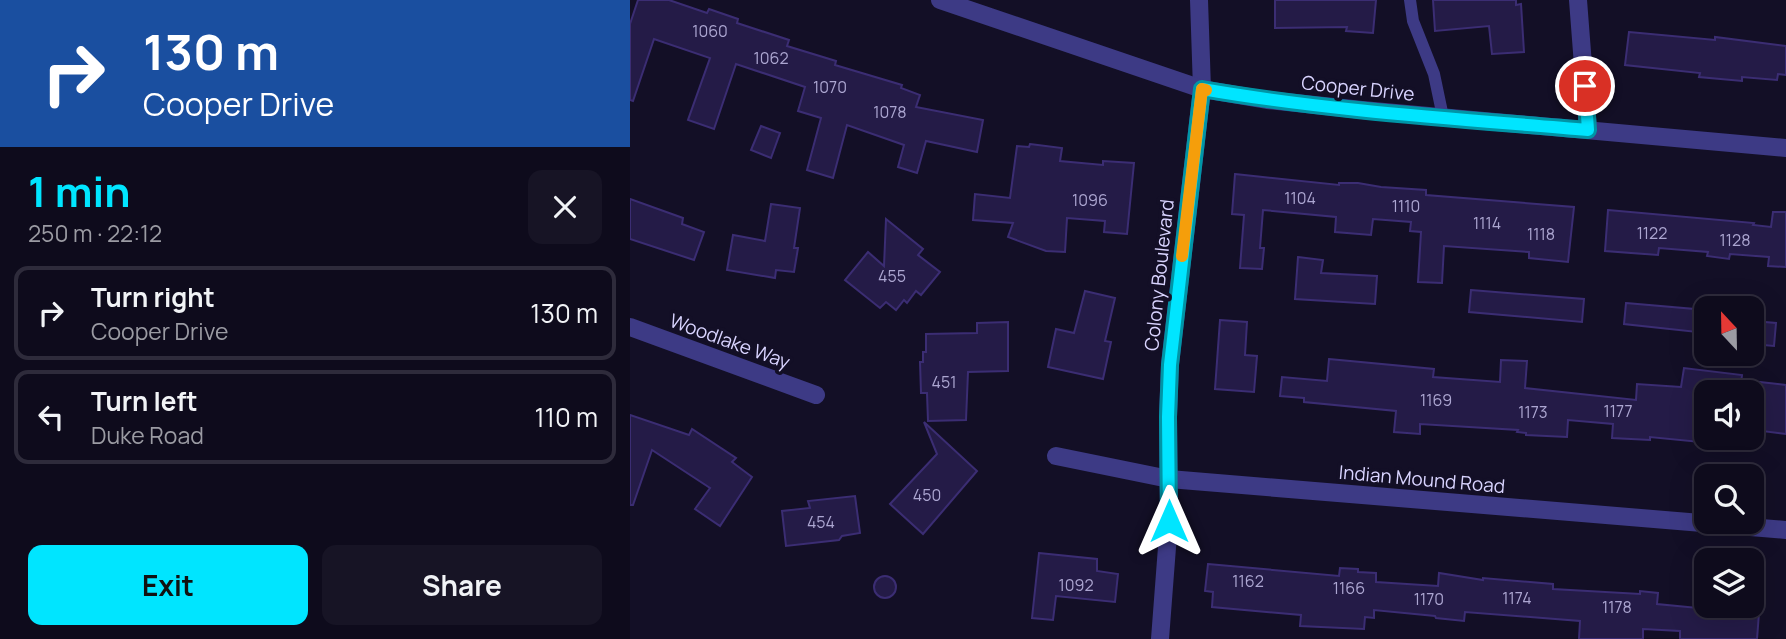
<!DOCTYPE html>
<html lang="en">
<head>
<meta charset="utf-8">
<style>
  body { margin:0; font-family:Manrope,sans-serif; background:#171425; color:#f1f3f6; height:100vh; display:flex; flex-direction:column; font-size:26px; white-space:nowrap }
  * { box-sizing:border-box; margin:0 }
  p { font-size:23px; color:#9b9ba3 }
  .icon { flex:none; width:38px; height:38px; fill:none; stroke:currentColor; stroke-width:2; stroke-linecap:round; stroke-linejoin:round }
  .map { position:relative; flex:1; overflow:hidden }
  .drawer { display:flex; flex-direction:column; background:#0e0b1c; width:630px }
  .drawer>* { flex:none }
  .top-card { background:#1a4fa0; color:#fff; overflow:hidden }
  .needle { width:46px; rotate:338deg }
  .tools { position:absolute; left:1064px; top:296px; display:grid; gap:14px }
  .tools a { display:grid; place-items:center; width:70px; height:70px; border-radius:14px; background:#0e0b1c; box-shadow:0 7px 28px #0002,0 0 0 2px #2e2b3b; font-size:35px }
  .pin { position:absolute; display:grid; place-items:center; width:60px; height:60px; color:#fff; margin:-30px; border:4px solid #fff; border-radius:50%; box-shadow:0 2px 7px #0007 }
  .me { position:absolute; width:77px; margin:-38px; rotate:0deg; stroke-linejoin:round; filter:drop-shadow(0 0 5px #0008) }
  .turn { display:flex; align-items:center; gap:24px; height:147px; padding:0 28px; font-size:32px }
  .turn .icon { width:91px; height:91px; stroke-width:2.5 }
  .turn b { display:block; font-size:49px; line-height:60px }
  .round { display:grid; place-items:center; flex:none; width:74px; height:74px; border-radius:14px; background:#171425 }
  .head { display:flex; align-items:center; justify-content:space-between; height:119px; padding:0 28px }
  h1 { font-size:42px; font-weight:700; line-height:52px; color:#00e5ff }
  .action { display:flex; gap:14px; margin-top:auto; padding:14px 28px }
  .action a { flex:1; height:80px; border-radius:14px; background:#00e5ff; color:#111; font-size:28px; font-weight:700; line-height:80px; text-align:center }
  .action a+a { background:#171425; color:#f1f3f6 }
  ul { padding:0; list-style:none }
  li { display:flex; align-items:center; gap:21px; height:94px; margin:0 14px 10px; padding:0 14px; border:4px solid #2e2b3b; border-radius:14px }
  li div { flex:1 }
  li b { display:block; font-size:26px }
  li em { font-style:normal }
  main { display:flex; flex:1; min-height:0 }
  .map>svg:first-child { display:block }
  .building { fill:#241b47; stroke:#3b2d73; stroke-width:2 }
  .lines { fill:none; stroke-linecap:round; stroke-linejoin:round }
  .service { stroke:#3d3a85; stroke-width:12 }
  .minor { stroke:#3d3a85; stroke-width:18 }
  .tertiary { stroke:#3d3a85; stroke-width:18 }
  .route-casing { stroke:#0095a6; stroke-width:18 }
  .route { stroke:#00e5ff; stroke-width:12 }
  .slow { stroke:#f59e0b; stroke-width:12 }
  .labels { text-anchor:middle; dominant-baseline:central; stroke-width:7; stroke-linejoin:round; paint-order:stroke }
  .number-label { font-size:16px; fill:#aca6d1 }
  .street-label { font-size:19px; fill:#d9d4ff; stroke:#130f26 }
</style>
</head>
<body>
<main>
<section class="drawer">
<div class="top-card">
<div class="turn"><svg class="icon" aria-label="right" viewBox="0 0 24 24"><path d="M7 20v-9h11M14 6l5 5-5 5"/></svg><div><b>130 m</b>Cooper Drive</div></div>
</div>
<div class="head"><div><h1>1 min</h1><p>250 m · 22:12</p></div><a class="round"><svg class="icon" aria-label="close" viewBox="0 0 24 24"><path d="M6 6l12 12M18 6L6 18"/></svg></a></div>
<ul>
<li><svg class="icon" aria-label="right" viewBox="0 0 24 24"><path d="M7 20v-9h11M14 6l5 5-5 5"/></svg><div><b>Turn right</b><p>Cooper Drive</p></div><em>130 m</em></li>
<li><svg class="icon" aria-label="left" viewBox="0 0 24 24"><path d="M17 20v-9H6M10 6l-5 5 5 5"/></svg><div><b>Turn left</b><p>Duke Road</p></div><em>110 m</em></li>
</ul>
<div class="action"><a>Exit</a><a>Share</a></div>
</section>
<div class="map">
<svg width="1156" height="639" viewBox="0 0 1156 639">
  <rect width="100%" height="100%" fill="#130f26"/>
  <g class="building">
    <polygon points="8,0 39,0 77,13 79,9 108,19 107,23 159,40 157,46 206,61 205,65 272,85 271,88 290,95 286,107 353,120 347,152 296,141 287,173 268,167 274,145 217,125 203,178 177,170 191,118 168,111 175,87 106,64 84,129 58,120 80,58 24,39 3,101 0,100 0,24"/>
    <polygon points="645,0 746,0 743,33 716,31 717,27 645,28"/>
    <polygon points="803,0 886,0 886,5 891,4 894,52 862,54 859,26 805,31"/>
    <polygon points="999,32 1085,40 1085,37 1156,46 1156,75 1148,74 1147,80 1112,77 1112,81 1069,77 1070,73 995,65"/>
    <polygon points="131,126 150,133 141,158 121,150"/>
    <polygon points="400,144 432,148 430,161 473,165 473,161 504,163 497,234 474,232 475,221 437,218 435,252 416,251 378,237 383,223 343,220 345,194 380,198 387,146 399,147"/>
    <polygon points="605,174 709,185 709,183 728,183 751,187 796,190 796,195 944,207 938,262 899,258 899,252 814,246 812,283 788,282 791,232 780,231 781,222 743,219 741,235 705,232 706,217 633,210 630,248 634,248 632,269 610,268 614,215 602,214"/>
    <polygon points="0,199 53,218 52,224 74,232 64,260 0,239"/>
    <polygon points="141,204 170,208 164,248 168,248 164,272 146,270 145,278 97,270 103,235 135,241"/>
    <polygon points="978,210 1124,223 1123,225 1141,227 1143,212 1156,212 1156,267 1138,266 1139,257 1100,254 1099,259 1077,256 1078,252 1029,248 1028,255 975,251"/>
    <polygon points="256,219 293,249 288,255 310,272 291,295 286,291 277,303 274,300 266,310 256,302 250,308 215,280 238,252 254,266"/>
    <polygon points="668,257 693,260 691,273 747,276 745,304 665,299"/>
    <polygon points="841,290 954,299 952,322 839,312"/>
    <polygon points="455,291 485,298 475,341 481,342 473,379 418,367 426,329 444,333"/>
    <polygon points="996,303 1076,310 1076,333 994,324"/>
    <polygon points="590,320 617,322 615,355 627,356 624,392 585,389"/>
    <polygon points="1123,321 1146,323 1144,346 1122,344"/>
    <polygon points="378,322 378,371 338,372 336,420 298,421 297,393 291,393 290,362 293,362 293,352 296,352 296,334 347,333 347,323"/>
    <polygon points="699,359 804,369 803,377 870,382 871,360 897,361 895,388 1006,400 1007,384 1051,387 1054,368 1112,375 1110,392 1076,392 1076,408 1074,408 1070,442 1020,437 1020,440 982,438 983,424 938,420 937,437 896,435 896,433 887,432 888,430 790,424 790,434 764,432 766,411 674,402 674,398 650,396 652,377 697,381"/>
    <polygon points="1130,382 1156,385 1156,434 1124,430"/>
    <polygon points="0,415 59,435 62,429 106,458 102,462 122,477 90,526 65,509 80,488 22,450 3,505 0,505"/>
    <polygon points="294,422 347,471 293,534 260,504 307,454"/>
    <polygon points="225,496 230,533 212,536 209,540 156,546 152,511 180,508 178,501"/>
    <polygon points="409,553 467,559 467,571 488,574 485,602 426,596 423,620 402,618"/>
    <polygon points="578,564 709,576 710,568 728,569 728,572 746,573 746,582 808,586 809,573 853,580 853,578 923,584 923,589 1010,594 1010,591 1028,593 1027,604 1078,609 1078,606 1102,606 1102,611 1129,613 1127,639 1050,639 1050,631 1013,629 1013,639 949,639 950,621 835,612 834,621 806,618 805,616 744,610 744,618 735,617 734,629 670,626 671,615 582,607 583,592 575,591"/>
    <circle cx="255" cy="587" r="11"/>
  </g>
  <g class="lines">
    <polyline class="service" points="780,0 783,21 804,74 813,117"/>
    <g class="minor">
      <polyline points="948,0 958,130"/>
      <polyline points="0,327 186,395"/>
      <polyline points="426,456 539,479 1156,530"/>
      <polyline points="530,639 539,521 538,417 540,364 572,89 569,0"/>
    </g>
    <polyline class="tertiary" points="310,0 572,89 637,100 732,110 1156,148"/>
  </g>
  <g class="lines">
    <g class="route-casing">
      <path id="route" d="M 539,521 L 538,417 L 540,365 L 572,89 C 699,111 829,119 958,130 L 955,86"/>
    </g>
    <use href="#route" class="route"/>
    <polyline class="slow" points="552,256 572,89 576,90"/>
  </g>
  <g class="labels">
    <g class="number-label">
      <text x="80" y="31">1060</text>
      <text x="141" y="58">1062</text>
      <text x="200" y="87">1070</text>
      <text x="260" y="112">1078</text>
      <text x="670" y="198">1104</text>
      <text x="460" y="200">1096</text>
      <text x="776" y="206">1110</text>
      <text x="857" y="223">1114</text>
      <text x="1022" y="233">1122</text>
      <text x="911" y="234">1118</text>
      <text x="1105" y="240">1128</text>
      <text x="262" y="276">455</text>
      <text x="314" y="382">451</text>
      <text x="806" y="400">1169</text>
      <text x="988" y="411">1177</text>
      <text x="903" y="412">1173</text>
      <text x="297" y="495">450</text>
      <text x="191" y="522">454</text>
      <text x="618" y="581">1162</text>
      <text x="446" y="585">1092</text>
      <text x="719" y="588">1166</text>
      <text x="887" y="598">1174</text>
      <text x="799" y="599">1170</text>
      <text x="987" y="607">1178</text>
    </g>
    <g class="street-label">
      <text transform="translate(728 88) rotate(6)">Cooper Drive</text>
      <text transform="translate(529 275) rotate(-84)">Colony Boulevard</text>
      <text transform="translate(100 341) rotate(20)">Woodlake Way</text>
      <text transform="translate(792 479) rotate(5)">Indian Mound Road</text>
    </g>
  </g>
</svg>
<div class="tools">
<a><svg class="needle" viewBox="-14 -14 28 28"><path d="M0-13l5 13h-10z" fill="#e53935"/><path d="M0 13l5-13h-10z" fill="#9b9ba3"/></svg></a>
<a><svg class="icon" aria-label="sound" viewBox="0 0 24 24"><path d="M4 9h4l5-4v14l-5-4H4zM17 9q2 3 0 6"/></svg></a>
<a><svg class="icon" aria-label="search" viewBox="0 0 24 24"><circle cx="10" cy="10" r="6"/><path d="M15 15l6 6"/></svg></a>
<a><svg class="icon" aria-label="layers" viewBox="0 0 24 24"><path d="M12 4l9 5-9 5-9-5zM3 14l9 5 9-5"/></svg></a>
</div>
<div class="pin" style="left:955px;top:86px;background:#d93025"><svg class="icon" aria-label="arrive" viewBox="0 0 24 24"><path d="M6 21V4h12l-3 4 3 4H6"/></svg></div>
<svg class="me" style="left:539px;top:521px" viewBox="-20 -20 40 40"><path d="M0-17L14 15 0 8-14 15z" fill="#00e5ff" stroke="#fff" stroke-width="4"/></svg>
</div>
</main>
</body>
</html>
